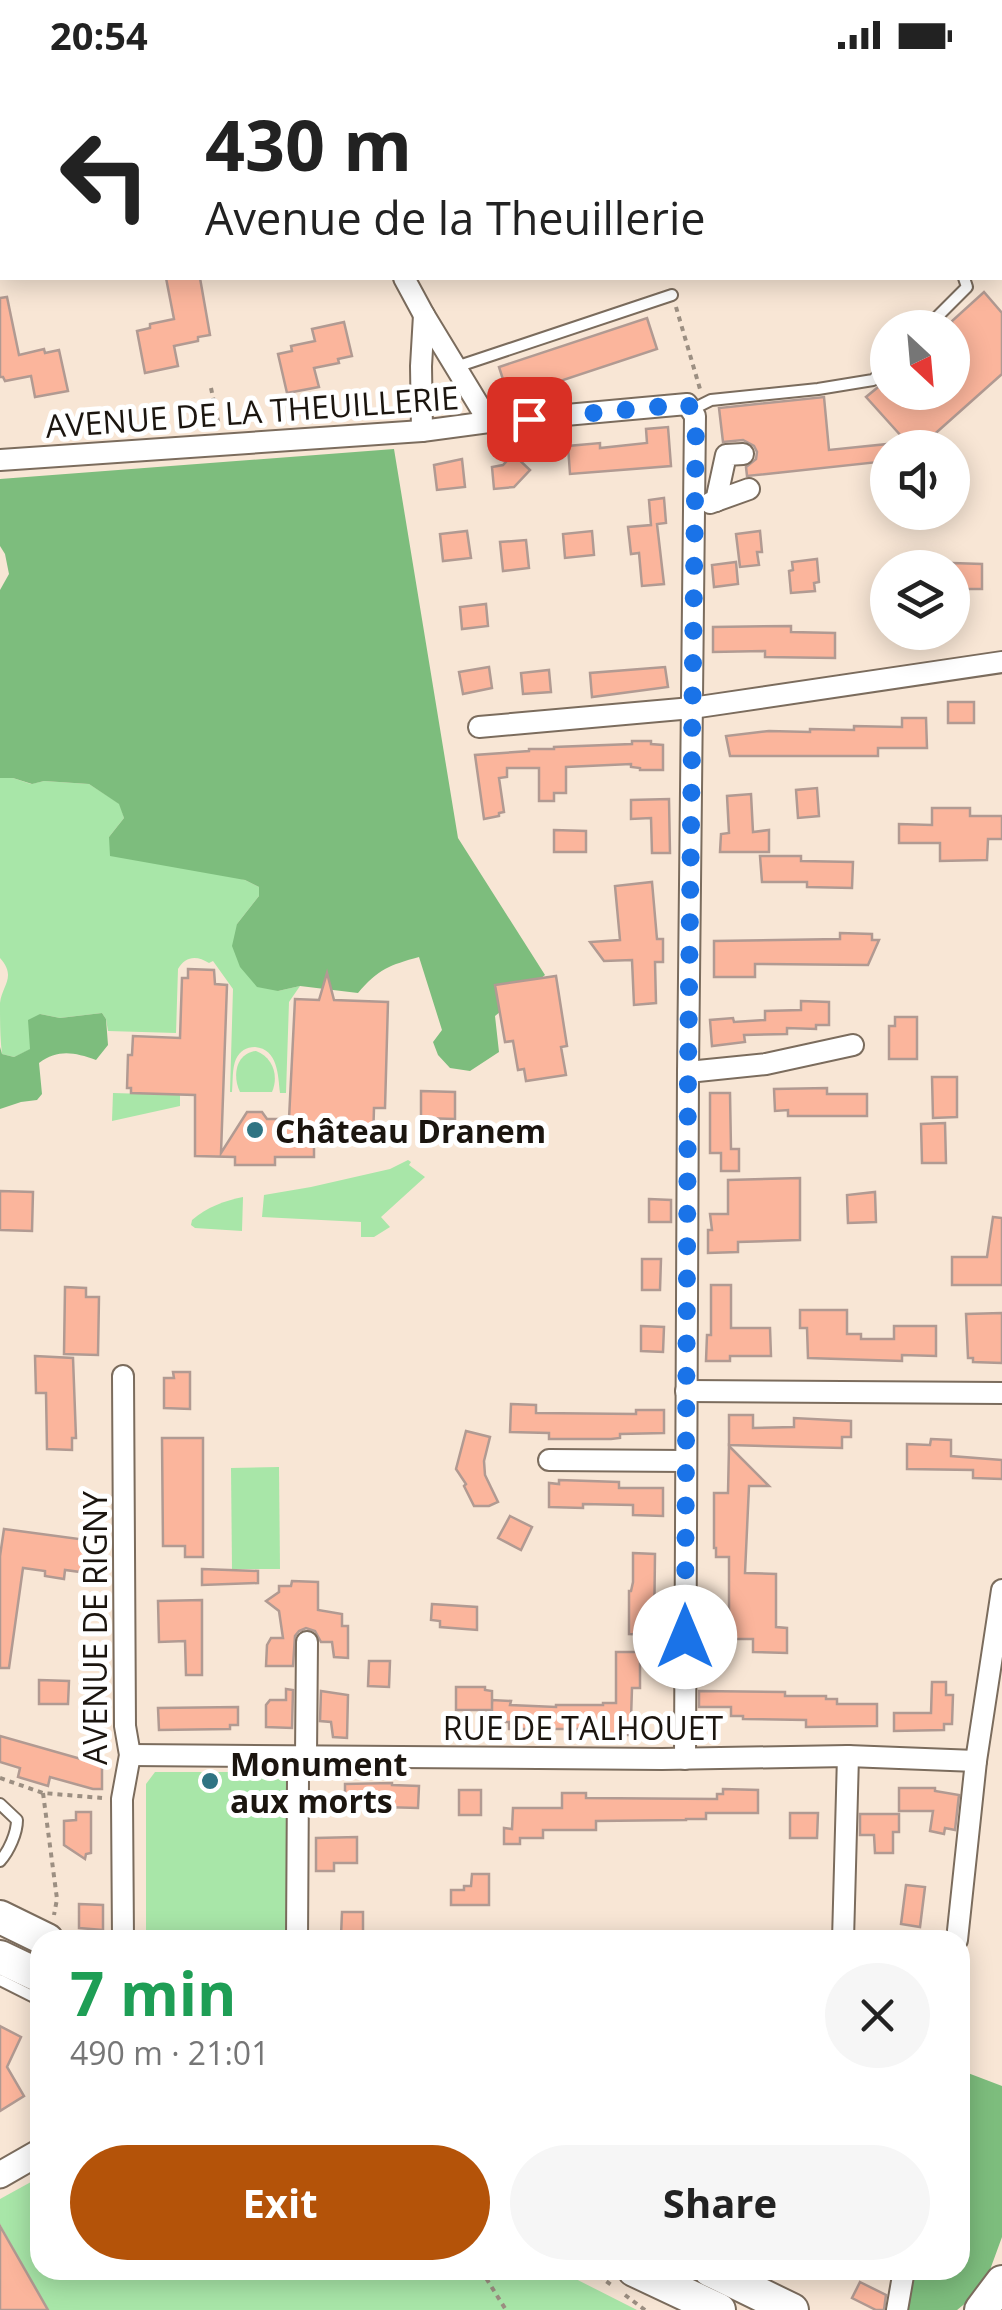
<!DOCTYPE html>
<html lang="en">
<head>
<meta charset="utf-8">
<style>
  body { margin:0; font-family:"Open Sans",sans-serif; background:#f6f6f6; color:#222; height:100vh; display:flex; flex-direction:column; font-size:38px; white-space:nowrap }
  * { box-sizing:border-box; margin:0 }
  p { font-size:32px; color:#767676 }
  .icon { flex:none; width:55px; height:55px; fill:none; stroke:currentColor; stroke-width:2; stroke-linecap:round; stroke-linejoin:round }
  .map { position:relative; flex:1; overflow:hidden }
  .side { position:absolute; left:30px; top:1860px; width:940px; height:350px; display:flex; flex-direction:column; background:#fff; border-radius:30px; box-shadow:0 5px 25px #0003 }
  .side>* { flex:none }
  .banner { position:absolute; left:0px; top:0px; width:1002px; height:210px; box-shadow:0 5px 25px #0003; background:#fff; color:#222; overflow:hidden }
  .needle { width:65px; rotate:154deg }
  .fabs { position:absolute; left:870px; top:240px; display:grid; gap:20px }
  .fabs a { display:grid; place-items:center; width:100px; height:100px; border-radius:50%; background:#fff; box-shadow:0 5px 25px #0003; font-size:50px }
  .pin { position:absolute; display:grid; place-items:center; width:85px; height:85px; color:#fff; margin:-42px; border-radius:20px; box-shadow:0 5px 15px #0006 }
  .me { position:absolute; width:110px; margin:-55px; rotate:0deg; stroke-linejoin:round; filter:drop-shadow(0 0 8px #0008) }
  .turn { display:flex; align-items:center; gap:35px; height:210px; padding:0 40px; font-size:45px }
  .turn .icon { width:130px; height:130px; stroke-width:2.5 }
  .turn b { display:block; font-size:70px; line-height:85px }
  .round { display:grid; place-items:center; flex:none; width:105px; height:105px; border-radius:52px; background:#f6f6f6 }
  .headline { display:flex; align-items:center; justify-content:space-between; height:170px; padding:0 40px }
  h1 { font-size:60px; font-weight:700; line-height:75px; color:#1e9e55 }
  .button { display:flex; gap:20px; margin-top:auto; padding:20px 40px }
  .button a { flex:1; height:115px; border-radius:60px; background:#b45309; color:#fff; font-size:40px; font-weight:700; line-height:115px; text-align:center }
  .button a+a { background:#f6f6f6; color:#222 }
  .status { display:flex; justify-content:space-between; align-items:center; height:70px; padding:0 50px; background:#fff; direction:ltr }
  .status svg { height:28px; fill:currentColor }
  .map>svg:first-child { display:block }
  .green { fill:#a8e6a8 }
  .forest { fill:#7dbd7d }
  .building { fill:#fbb59c; stroke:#b19a92; stroke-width:2.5 }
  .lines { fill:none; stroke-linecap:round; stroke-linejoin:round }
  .service-casing { stroke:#7b6c5d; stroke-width:14 }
  .minor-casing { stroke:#7b6c5d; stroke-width:24 }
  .tertiary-casing { stroke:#7b6c5d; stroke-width:29 }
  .primary-casing { stroke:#7b6c5d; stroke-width:36 }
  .path { stroke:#9c8f82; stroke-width:4; stroke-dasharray:5 5; stroke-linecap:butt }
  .service { stroke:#fff; stroke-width:10 }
  .minor { stroke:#fff; stroke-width:20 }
  .tertiary { stroke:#fff; stroke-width:25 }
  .primary { stroke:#fff; stroke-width:32 }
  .route { stroke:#1a73e8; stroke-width:18; stroke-dasharray:0 32.4 }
  .poi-dot { fill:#2f7483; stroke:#fff; stroke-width:4 }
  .labels { text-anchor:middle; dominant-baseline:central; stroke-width:10; stroke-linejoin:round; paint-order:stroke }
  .street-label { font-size:32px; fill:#1b150f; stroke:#fff }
  .poi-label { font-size:32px; font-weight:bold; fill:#1b150f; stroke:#fff; text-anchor:start }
</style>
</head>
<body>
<div class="status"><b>20:54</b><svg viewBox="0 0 49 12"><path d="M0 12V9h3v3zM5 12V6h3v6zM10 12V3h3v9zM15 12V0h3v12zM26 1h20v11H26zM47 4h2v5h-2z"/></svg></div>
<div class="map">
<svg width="1002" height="2240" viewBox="0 0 1002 2240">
  <rect width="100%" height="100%" fill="#f8e6d5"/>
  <g class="green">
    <path d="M 0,708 L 13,708 L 31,714 L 44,711 L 89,714 L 120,734 L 124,748 L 109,767 L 245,810 L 259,817 L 259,826 L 237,854 L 278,921 L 300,916 L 289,932 L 286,1023 L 280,1023 C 278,1005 278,979 255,977 C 246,977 240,981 236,989 C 232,998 233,1011 232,1022 L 230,1022 L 233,919 L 213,891 L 209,893 C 197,885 185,886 178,899 L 176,963 L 108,961 L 106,949 L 102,943 L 60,948 L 40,944 L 31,967 L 31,979 L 14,987 L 2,984 C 0,968 0,949 0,933 C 2,915 17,907 0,888 Z"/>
    <path d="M 256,981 C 273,987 279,1006 272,1022 L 240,1022 C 232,1006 236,983 256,981 Z"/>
    <polygon points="113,1023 180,1025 180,1036 112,1051"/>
    <polygon points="408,1090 411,1092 409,1095 425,1107 381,1147 390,1157 374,1167 361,1167 361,1152 262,1147 264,1125 311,1117 390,1099"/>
    <path d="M 243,1127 L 242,1161 L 195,1158 L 191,1155 L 192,1150 C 207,1137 224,1131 243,1127 Z"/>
    <polygon points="279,1397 280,1499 232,1499 231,1398"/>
    <polygon points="155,1702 278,1702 288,1710 289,1870 146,1870 146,1714"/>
    <polygon points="40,2107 40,2200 558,2200 637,2240 41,2240 46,2237 0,2154 0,2129"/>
  </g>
  <g class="forest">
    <path d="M 394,379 L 458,768 L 545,905 L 495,946 L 499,982 L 470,1001 L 450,998 L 438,985 L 433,972 L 442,960 L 419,887 C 390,895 378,899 358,923 L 300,916 L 278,921 L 257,917 L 240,897 L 232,876 L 237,854 L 259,826 L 259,817 L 245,810 L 110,786 L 109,767 L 124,748 L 119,734 L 89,714 L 44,711 L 32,714 L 13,708 L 0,708 L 0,520 L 9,504 L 5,484 L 0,476 L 0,409 Z"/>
    <path d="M 102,943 L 106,949 L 108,975 L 96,990 C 74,982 58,979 39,993 L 42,1024 L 37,1030 L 21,1032 L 0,1039 L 0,977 L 2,984 L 14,987 L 30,979 L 28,950 L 40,944 L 60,948 Z"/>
    <polygon points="960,2000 1002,2016 1002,2167 983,2219 957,2240 904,2240 911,2200 960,2200"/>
  </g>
  <g class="building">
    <polygon points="166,208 200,208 210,265 198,267 198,271 174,276 178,296 145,303 137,261 150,258 150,254 174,249"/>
    <polygon points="984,222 1002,243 1002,304 919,378 912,378 866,327 888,309 888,322 952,322 952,251"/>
    <polygon points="7,227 19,285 44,279 45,283 59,280 68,321 35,327 31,306 5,311 3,307 0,307 0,228"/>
    <polygon points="647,248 657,279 509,328 499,297"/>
    <polygon points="344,252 352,286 338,289 339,293 314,298 319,317 287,323 278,284 292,281 291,276 315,271 312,259"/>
    <polygon points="824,327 829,380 888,374 888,391 747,406 746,397 756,389 757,382 754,376 743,370 723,372 719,338"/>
    <polygon points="668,357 671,396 570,404 568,376 600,373 600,378 647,373 646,359"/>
    <polygon points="513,384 530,400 514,417 494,419 492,397 503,395"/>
    <polygon points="462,389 465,417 437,420 434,395"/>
    <polygon points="664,428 666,453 657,454 664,514 642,516 639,483 631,484 628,457 651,455 649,430"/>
    <polygon points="467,461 471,488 443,491 440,464"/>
    <polygon points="592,461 594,485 565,488 563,464"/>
    <polygon points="760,461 762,482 757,482 759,495 740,497 736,464"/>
    <polygon points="526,470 529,498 503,501 500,472"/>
    <polygon points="817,489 819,512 814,513 815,521 791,523 789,501 793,500 792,492"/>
    <polygon points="736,492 738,514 714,517 712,495"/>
    <polygon points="952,493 982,494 982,519 952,519"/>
    <polygon points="486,534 488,556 462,559 460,537"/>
    <polygon points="791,556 791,562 835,563 835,588 765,587 765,581 713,582 713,557"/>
    <polygon points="489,597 492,618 463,624 459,602"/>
    <polygon points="665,597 668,617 592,627 590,603"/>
    <polygon points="549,600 551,622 523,624 521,603"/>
    <rect x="948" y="632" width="26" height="21"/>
    <polygon points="902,648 926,648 927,678 878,678 878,686 730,686 726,666 769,661 810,662 810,659 854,660 854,656 902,657"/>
    <polygon points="632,671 651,671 651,674 663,675 663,700 640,700 640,698 631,697 631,694 566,697 566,723 554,723 554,731 539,731 539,698 507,698 507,707 499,708 504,742 499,743 499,746 484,749 475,685 529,681 529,679 554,679 554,677 632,674"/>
    <polygon points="817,718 819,746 798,748 796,720"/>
    <polygon points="751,724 753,762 769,760 769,782 720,782 721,764 729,763 727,726"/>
    <polygon points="669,729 670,783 652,783 651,748 631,749 631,730"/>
    <polygon points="932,738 970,738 970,746 1002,746 1002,769 988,769 987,790 940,791 940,773 899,773 899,754 932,755"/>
    <polygon points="554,760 586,761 586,782 554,782"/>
    <polygon points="760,786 801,786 801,791 853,792 852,818 807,817 807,812 762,812"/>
    <polygon points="652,812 657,869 663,869 663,892 655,892 656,933 634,935 632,890 604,891 590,872 620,870 615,816"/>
    <polygon points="840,863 872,864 872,870 879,870 868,895 755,894 755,907 714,907 714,871 840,869"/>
    <polygon points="188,899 214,900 215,914 227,915 221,1083 247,1042 262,1042 267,1049 289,1049 295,929 319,930 327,903 334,930 388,932 385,1038 374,1038 373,1071 314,1070 314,1087 275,1087 275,1095 235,1095 235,1087 195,1086 195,1025 131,1023 131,1018 127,1018 128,985 132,985 133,966 180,968 182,908 188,908"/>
    <polygon points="556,906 567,976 561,977 566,1005 526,1011 524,999 518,1000 513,971 505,972 495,915"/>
    <polygon points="801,931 829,932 829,955 816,955 816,959 787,958 787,964 744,965 745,972 712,976 710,950 733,948 734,952 765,950 765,941 801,940"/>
    <polygon points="895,947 917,947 917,989 889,989 889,956 895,956"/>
    <polygon points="932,1007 957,1007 957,1047 933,1048"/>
    <polygon points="827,1018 827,1024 867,1024 867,1046 788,1046 788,1040 775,1041 774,1019"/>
    <polygon points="421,1021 455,1022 455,1049 421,1048"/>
    <polygon points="710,1023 730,1023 731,1079 739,1079 739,1101 721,1101 721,1083 710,1083"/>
    <polygon points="945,1053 946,1093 922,1093 921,1054"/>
    <polygon points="800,1108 800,1170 738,1172 738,1182 708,1183 708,1160 712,1160 710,1144 728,1144 728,1110"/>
    <polygon points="0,1121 33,1122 32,1161 0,1160"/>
    <polygon points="875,1122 876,1152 848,1153 847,1125"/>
    <polygon points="649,1129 671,1130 671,1152 649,1152"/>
    <polygon points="993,1147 1002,1148 1002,1215 952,1215 952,1187 987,1187"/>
    <polygon points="642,1189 661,1189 660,1220 642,1220"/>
    <polygon points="711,1215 731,1215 731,1258 770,1258 771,1286 730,1286 730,1291 706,1291 707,1265 711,1265"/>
    <polygon points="65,1217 86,1218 86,1227 99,1227 98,1285 64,1284"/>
    <polygon points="800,1240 847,1240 847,1264 861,1264 861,1269 894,1269 894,1256 936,1256 936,1286 902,1285 902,1291 808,1288 807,1258 800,1258"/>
    <polygon points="1002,1243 1002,1293 973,1292 973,1288 968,1288 966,1244"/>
    <polygon points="641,1256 664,1257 663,1282 641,1281"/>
    <polygon points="35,1286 73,1288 76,1368 72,1368 72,1380 47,1379 46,1323 36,1323"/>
    <polygon points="173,1302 190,1302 190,1339 164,1338 164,1308 174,1308"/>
    <polygon points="511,1334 536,1335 536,1343 636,1344 636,1340 664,1340 664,1363 620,1364 620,1368 611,1369 549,1369 549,1363 510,1362"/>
    <polygon points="729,1345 753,1345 753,1358 794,1357 794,1348 851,1351 851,1367 842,1367 842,1378 729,1375"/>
    <polygon points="466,1361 490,1367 484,1391 485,1405 498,1432 489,1436 474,1436 464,1416 466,1414 456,1399"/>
    <polygon points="162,1368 203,1368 203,1487 185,1487 185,1476 163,1476"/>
    <polygon points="931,1369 951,1370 951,1386 1002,1390 1002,1409 973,1408 973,1400 907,1399 907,1374 930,1375"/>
    <polygon points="729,1376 769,1416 749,1416 745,1503 776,1504 776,1557 787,1558 787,1583 753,1582 753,1569 712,1569 712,1543 729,1543 729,1487 716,1487 716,1478 714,1478 714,1423 728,1423"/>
    <polygon points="559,1410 619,1412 619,1418 663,1418 663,1446 633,1445 633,1435 583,1434 583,1438 549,1437 549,1413 559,1414"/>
    <polygon points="510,1446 532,1457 521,1480 498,1468"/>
    <polygon points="4,1459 94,1471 88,1503 65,1500 64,1509 45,1506 45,1501 23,1498 9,1598 0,1598 0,1486"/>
    <polygon points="633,1483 655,1484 654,1565 629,1564 629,1521 631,1521 633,1512"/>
    <polygon points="202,1499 258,1501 258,1513 202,1515"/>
    <polygon points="292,1511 318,1512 318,1540 342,1544 342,1556 348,1556 348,1588 334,1587 332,1572 321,1572 315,1561 306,1558 299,1561 295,1566 293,1596 266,1596 267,1575 271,1568 283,1568 279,1541 266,1531 279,1522 279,1516 291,1516"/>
    <polygon points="202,1530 202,1605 186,1605 185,1571 159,1572 158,1531"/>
    <polygon points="432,1534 477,1537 477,1560 440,1557 440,1551 431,1550"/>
    <polygon points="616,1582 640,1582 640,1618 632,1618 631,1649 640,1649 640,1665 604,1665 604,1659 509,1659 509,1652 491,1652 492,1630 511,1631 510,1635 556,1637 556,1635 603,1635 603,1633 616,1633"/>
    <polygon points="369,1591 390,1591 389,1617 368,1616"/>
    <polygon points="39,1610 69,1611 68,1634 39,1634"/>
    <polygon points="932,1612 946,1612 946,1625 953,1625 952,1654 944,1654 944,1660 894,1661 894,1643 931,1643"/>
    <polygon points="456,1617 485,1617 485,1620 492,1621 492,1640 456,1640"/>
    <polygon points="286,1619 293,1620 292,1658 266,1657 266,1635 270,1630 286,1630"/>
    <polygon points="321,1621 348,1625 347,1668 333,1667 331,1652 320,1651"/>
    <polygon points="699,1621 785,1622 785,1626 826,1626 826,1629 837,1629 837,1634 877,1634 877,1656 806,1657 806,1650 743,1649 743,1646 731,1646 731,1637 699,1637"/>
    <polygon points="238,1637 238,1655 230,1655 230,1659 159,1660 158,1638"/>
    <polygon points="0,1666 102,1695 102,1719 93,1719 50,1707 48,1716 18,1707 20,1698 0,1692"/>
    <polygon points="392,1713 392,1715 419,1716 418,1738 345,1736 345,1714"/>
    <polygon points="899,1718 935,1718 935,1721 959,1725 955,1760 945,1758 944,1764 930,1761 933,1741 899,1741"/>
    <polygon points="723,1719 758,1720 758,1743 706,1743 706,1749 686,1749 686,1750 596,1751 596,1760 543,1760 543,1768 520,1768 520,1774 504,1774 504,1758 512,1759 513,1738 562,1738 562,1723 586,1723 586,1728 717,1729 717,1724 723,1724"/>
    <rect x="459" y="1720" width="22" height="25"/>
    <polygon points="76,1742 91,1742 91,1783 86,1784 85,1789 64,1775 64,1751 76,1750"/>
    <polygon points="790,1743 818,1743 817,1768 790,1768"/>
    <polygon points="860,1744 899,1744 899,1762 893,1762 893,1783 875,1783 874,1765 860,1765"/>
    <polygon points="357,1767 357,1793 334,1793 334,1801 316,1801 316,1768"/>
    <polygon points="472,1804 489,1804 489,1835 451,1835 451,1820 464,1820 464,1816 471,1816"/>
    <polygon points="906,1815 925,1817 920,1857 901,1854"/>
    <polygon points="79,1834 103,1835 103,1860 79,1858"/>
    <polygon points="342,1842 363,1842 363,1870 346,1870 345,1866 341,1866"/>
    <polygon points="0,1956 21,1967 7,1997 24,2026 0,2041"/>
    <polygon points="0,2156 48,2240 0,2240"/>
    <polygon points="860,2212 886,2225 884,2240 876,2240 852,2228"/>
  </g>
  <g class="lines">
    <g class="service-casing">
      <g id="service">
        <polyline points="926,258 967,217 964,208"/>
        <polyline points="456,297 672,225"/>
        <polyline points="691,340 711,330 818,319 873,310 888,296"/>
        <path d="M 0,1734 L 17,1750 C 17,1763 9,1781 0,1791"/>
        <polyline points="0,1910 40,1930"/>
      </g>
    </g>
    <g class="minor-casing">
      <g id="minor">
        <polyline points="372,0 372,2"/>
        <polyline points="868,0 869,2"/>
        <polyline points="404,208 424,245 489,352"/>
        <polyline points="422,361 421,296 424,245"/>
        <polyline points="0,390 422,361 489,352 687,334 695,346 688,1002 685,1689"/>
        <polyline points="716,431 726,385 743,384"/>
        <polyline points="710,433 749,419"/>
        <polyline points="479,657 692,638 1002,592"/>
        <polyline points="688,1002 766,994 853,975"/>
        <polyline points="123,1306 125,1656 130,1685 122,1729 123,1870"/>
        <polyline points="686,1321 1002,1323"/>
        <polyline points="549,1390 685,1391"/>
        <polyline points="130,1685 662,1689 848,1686 976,1691"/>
        <polyline points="297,1870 298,1708 306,1685 307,1572"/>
        <polyline points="843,1870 848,1686"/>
        <polyline points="957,1870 976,1691 1002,1520"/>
        <polyline points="897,2240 904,2200"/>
      </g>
    </g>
    <g class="tertiary-casing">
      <polyline id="tertiary" points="0,2105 40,2082"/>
    </g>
    <g class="primary-casing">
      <g id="primary">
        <polyline points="0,1847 47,1870"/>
        <polyline points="0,1887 40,1906"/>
        <polyline points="634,2200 719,2240"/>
        <polyline points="710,2200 792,2240"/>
        <polyline points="981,2240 1002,2212"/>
      </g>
    </g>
    <g class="path">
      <polyline points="18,0 19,2"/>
      <polyline points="679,2 680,0"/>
      <polyline points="676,237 700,319"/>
      <polyline points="211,318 219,356"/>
      <polyline points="0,1708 43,1723 102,1728"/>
      <polyline points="43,1723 57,1829 54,1845"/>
      <polyline points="481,2200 506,2240"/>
      <polyline points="590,2200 613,2216"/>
      <polyline points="625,2225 645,2240"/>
    </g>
    <use href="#service" class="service"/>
    <use href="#minor" class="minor"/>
    <use href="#tertiary" class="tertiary"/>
    <use href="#primary" class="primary"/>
  </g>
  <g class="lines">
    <polyline class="route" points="529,349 688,334 696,346 688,1002 685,1567"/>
  </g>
  <g class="poi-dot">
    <circle cx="255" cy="1060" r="10"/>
    <circle cx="210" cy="1711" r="10"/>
  </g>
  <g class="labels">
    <g class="street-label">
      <text transform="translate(252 341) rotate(-4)">AVENUE DE LA THEUILLERIE</text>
      <text transform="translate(94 1558) rotate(-90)">AVENUE DE RIGNY</text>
      <text x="583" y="1657">RUE DE TALHOUET</text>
    </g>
    <g class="poi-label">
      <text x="275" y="1060">Château Dranem</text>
      <text x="230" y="1693">Monument<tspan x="230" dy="37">aux morts</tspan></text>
    </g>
  </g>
</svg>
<div class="fabs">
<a><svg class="needle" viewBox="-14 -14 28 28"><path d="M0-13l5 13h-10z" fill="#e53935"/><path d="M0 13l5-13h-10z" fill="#767676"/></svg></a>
<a><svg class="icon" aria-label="sound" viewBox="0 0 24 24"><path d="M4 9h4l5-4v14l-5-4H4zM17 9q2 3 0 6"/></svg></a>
<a><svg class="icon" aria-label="layers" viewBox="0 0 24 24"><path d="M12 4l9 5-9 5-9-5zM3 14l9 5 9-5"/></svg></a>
</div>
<div class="pin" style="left:529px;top:349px;background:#d93025"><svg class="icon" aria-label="arrive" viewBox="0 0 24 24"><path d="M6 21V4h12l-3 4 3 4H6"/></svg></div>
<svg class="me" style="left:685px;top:1567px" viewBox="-20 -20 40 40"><circle r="19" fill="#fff"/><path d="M0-13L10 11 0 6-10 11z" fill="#1a73e8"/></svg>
<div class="banner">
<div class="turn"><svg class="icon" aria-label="left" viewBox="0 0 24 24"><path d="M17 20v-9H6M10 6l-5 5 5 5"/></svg><div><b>430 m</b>Avenue de la Theuillerie</div></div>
</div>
<section class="side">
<div class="headline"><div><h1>7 min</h1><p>490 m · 21:01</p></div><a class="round"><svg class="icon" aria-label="close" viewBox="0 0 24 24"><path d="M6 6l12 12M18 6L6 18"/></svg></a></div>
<div class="button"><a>Exit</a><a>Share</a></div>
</section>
</div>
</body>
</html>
